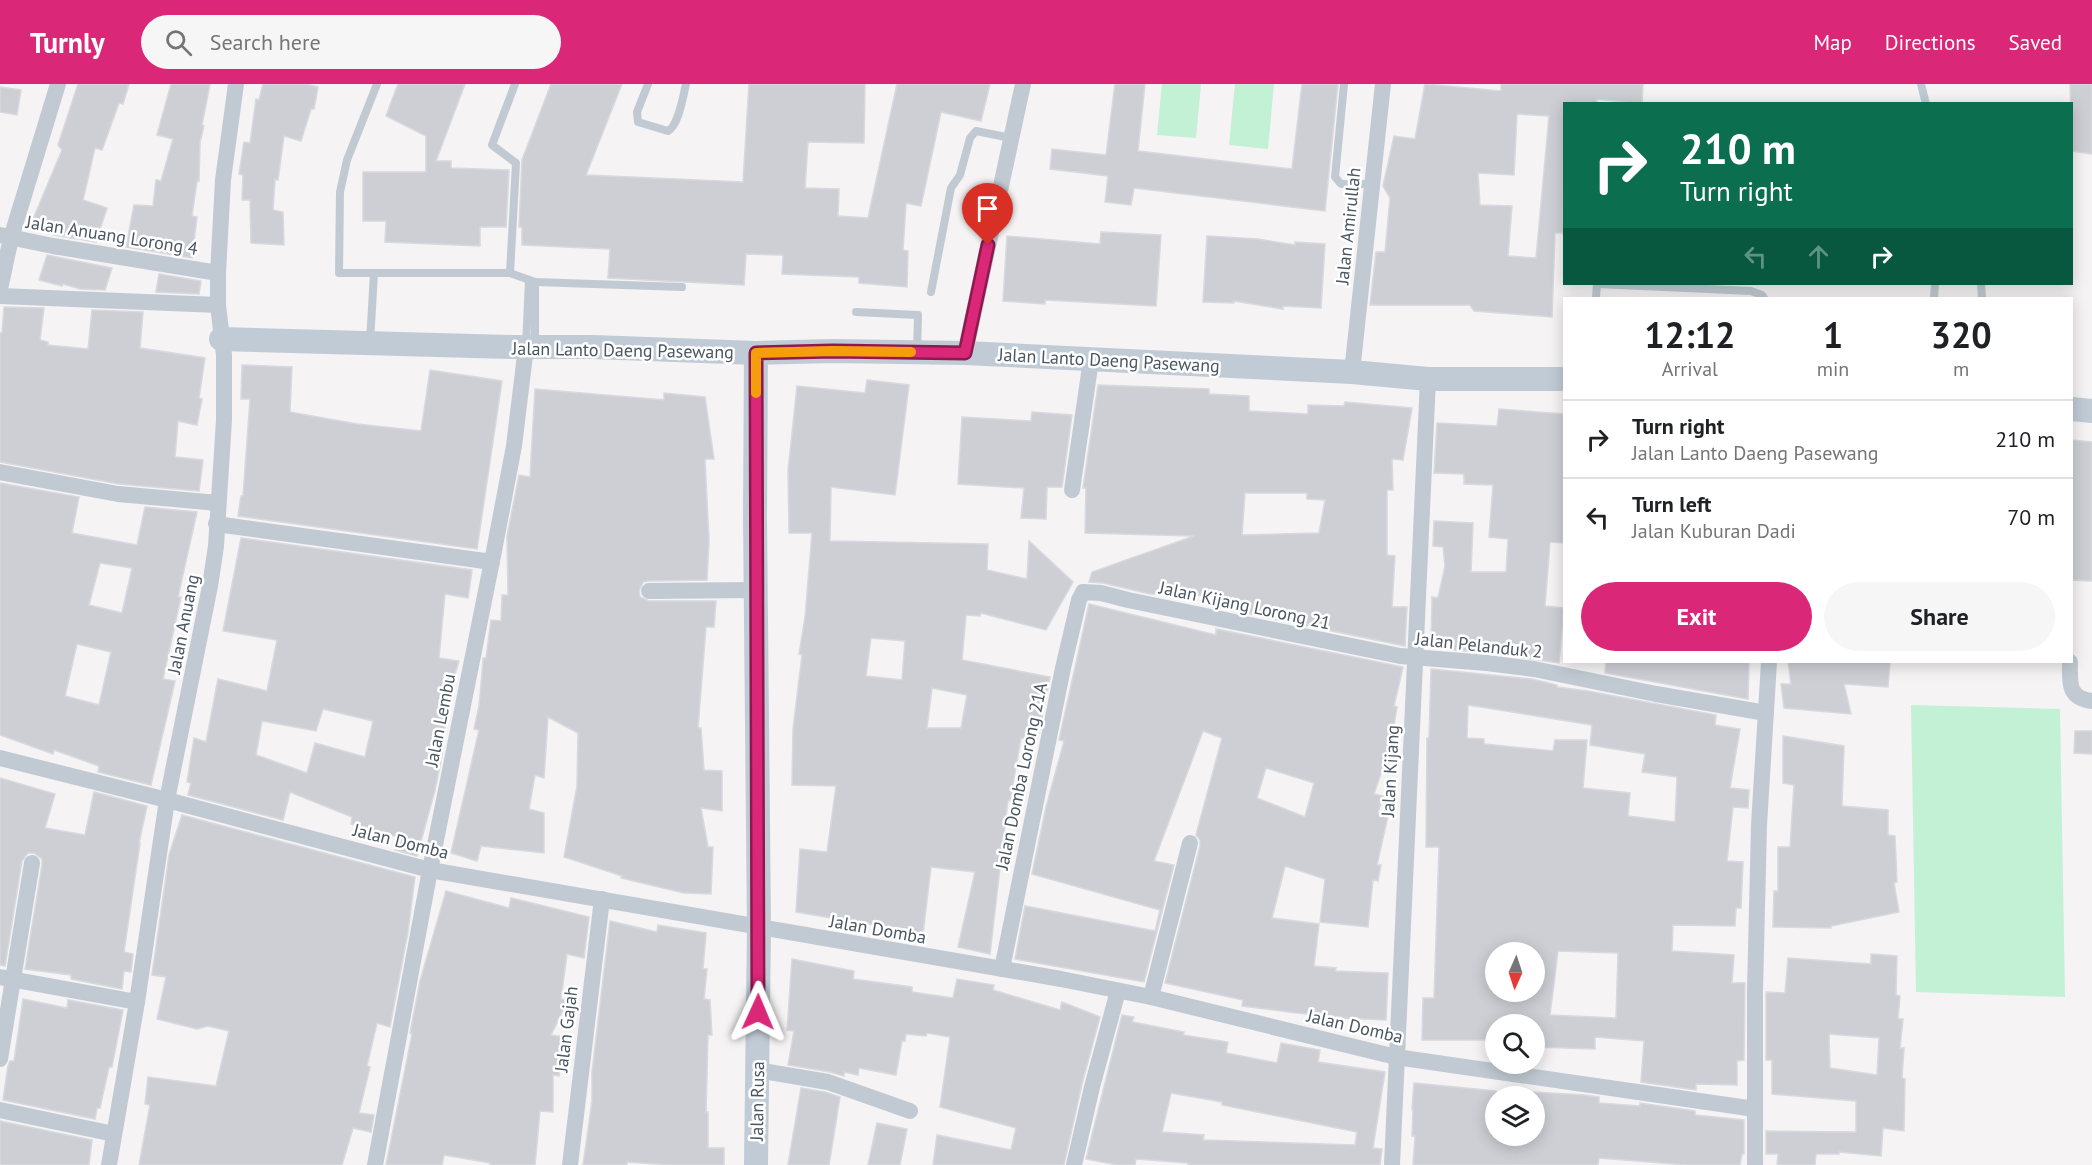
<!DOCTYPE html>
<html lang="en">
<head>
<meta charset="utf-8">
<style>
  body { margin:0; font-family:"PT Sans",sans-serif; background:#f6f6f6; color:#202124; height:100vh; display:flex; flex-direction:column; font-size:22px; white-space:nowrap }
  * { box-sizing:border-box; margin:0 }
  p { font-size:20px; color:#757577 }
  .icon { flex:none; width:33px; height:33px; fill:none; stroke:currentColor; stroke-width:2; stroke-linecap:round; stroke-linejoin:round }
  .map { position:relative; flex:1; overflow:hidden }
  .side { position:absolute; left:1563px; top:213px; width:510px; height:366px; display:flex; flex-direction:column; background:#fff; border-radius:0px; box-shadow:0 3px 15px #0003 }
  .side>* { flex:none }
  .banner { position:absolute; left:1563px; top:18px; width:510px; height:183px; border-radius:0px; box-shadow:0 3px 15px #0003; background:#0b6e4f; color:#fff; overflow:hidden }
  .needle { width:39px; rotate:183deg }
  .tools { position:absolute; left:1485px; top:858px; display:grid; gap:12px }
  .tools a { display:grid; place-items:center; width:60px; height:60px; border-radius:50%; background:#fff; box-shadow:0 3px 15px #0003; font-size:30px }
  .pin { position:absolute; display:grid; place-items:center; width:51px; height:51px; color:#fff; margin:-62px -26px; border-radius:50% 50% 50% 0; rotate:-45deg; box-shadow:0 0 6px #0007 }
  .pin .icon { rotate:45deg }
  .me { position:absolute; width:66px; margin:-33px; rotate:1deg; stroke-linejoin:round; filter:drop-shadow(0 0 4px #0008) }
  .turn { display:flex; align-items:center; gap:21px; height:126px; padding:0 18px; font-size:27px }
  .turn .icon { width:78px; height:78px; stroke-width:2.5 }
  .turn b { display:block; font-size:42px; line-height:51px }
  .lanes { display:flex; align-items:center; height:57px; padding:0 18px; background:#0003; justify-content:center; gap:30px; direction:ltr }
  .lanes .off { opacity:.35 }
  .eta { display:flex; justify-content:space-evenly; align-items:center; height:102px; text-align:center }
  .eta b { font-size:36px; font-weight:700; line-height:42px }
  .cta { display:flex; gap:12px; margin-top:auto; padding:12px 18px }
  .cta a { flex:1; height:69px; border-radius:36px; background:#db2777; color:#fff; font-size:24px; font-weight:700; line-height:69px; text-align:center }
  .cta a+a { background:#f6f6f6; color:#202124 }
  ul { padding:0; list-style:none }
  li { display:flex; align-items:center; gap:18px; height:78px; padding:0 18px; border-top:2px solid #e0e0e0 }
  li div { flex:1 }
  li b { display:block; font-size:22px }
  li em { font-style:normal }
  header { display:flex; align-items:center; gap:36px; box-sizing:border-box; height:84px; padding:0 30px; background:#db2777; color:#fff }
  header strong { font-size:28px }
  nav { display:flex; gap:33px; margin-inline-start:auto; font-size:21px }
  .search { width:420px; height:54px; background:#f6f6f6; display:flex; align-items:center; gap:15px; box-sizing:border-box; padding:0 21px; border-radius:33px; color:#757577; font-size:22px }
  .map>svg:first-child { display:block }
  .green { fill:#c3f1d5 }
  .building { fill:#cdcfd5; stroke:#d7d9de; stroke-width:1.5; fill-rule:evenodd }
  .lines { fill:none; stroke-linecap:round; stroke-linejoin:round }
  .lane { stroke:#c1cad2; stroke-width:8 }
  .street { stroke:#c1cad2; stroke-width:16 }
  .secondary { stroke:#c1cbd6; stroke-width:24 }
  .route-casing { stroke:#8e194d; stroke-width:15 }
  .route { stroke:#db2777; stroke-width:10 }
  .slow { stroke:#f59e0b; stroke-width:10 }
  .labels { text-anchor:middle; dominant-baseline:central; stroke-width:5; stroke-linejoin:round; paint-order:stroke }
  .street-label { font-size:18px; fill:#4a5661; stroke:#fff }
</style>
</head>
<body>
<header>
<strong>Turnly</strong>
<div class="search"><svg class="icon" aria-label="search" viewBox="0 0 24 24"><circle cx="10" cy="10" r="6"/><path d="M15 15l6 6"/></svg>Search here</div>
<nav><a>Map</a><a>Directions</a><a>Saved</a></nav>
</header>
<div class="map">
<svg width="2092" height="1081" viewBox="0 0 2092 1081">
  <rect width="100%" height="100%" fill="#f5f3f3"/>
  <g class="green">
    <polygon points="1162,0 1201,0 1196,54 1157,51"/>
    <polygon points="1235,0 1274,0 1268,65 1229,61"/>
    <polygon points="1911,621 2060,625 2065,913 1916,908"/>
  </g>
  <g class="building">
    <polygon points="78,0 129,0 123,20 119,19 102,66 95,64 83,116 107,124 96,158 53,151 54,148 31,140 62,66 58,61"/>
    <polygon points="171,0 210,0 202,41 204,42 200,58 199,97 197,97 192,132 197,133 192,174 126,163 134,121 153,122 156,96 161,97 173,55 157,51"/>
    <polygon points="263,0 306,0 318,3 314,25 311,25 301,57 284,52 278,96 275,95 273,126 283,128 284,161 251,159 250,116 242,116 243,91 239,90 244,58 250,59 256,15 259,16"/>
    <polygon points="398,0 465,0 436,77 451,77 451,84 509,86 506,143 480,143 480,162 385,158 386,137 363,137 363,88 426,88 426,52 386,32"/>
    <polygon points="551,0 622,0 586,91 743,98 749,0 865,0 864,59 808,58 805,104 839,105 838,132 868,134 897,0 990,0 981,37 941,28 921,122 906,119 903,166 908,167 907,203 859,199 859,193 782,190 783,171 746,170 744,201 608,194 610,165 522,161 522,143 519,143 522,76"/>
    <polygon points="1115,0 1145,0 1138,67 1292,85 1302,0 1338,0 1325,127 1134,104 1131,121 1105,118 1108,92 1050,85 1052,65 1106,71"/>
    <path d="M 1425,0 L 1501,7 L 1501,0 L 1643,0 L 1642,20 L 1597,15 L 1597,20 L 1564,20 L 1563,149 L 1555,149 L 1552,233 L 1474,227 L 1470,221 L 1370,221 L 1376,168 L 1385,168 L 1390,114 L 1383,102 L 1394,52 L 1415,55 ZM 1517,30 L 1549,32 L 1536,174 L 1508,172 L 1512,122 L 1480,121 L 1478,89 L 1514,91 Z"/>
    <polygon points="2070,0 2092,0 2092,70 2072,67"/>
    <polygon points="0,3 21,6 17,31 0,28"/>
    <polygon points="1101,148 1161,151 1156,222 1045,216 1045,220 1003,217 1007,152 1100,160"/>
    <polygon points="1207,152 1258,155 1295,161 1295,158 1325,160 1321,224 1283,222 1283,225 1234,217 1234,219 1203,218"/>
    <polygon points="47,171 112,184 105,206 80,205 63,200 62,202 39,196"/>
    <polygon points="159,190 201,197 199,210 156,208"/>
    <polygon points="4,223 44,224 40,256 48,258 48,261 88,265 92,226 143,228 140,264 205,274 199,314 202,315 197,341 178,337 175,373 203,376 199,407 119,400 0,378 0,249 2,249"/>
    <polygon points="242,281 292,283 290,328 357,340 421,347 430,286 502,297 477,465 238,432 241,412 243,412 250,315 241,315"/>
    <path d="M 867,296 L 909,301 L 895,411 L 831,403 L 830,457 L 988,460 L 987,486 L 1027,495 L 1029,457 L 1073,498 L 1046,546 L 981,529 L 980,532 L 966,531 L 962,576 L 1050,593 L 1038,653 L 1031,652 L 1030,656 L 1021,654 L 1010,717 L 1008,716 L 990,870 L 958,863 L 975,788 L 931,783 L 923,850 L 898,847 L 898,845 L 796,828 L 800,765 L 827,768 L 836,702 L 792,701 L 793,645 L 802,571 L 799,570 L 805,533 L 812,449 L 789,449 L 788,387 L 797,302 L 865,309 ZM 871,554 L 905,557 L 902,596 L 866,592 ZM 932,604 L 967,611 L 961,644 L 927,644 Z"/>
    <path d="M 1098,301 L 1209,305 L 1209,310 L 1249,312 L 1249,327 L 1308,330 L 1308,321 L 1344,322 L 1345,318 L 1412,324 L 1403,376 L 1392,375 L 1393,406 L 1387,406 L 1387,471 L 1395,472 L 1392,523 L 1407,523 L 1405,562 L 1216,523 L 1216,512 L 1150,510 L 1103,499 L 1089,498 L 1092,488 L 1194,452 L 1085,449 L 1086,404 L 1083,404 ZM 1245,409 L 1307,409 L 1307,415 L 1325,416 L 1319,449 L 1242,451 Z"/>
    <polygon points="535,305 664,316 664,309 705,313 714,375 705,375 709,457 707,496 648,497 643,498 639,507 640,513 649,517 716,517 714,543 706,543 698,644 701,644 704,686 722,687 722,727 701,724 708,763 713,763 711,810 684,809 621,794 622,792 564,773 577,702 578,649 548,633 544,694 535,691 529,725 544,729 544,769 481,762 477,777 451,769 479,646 474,645 479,622 483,577 483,574 486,574 491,536 501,537 502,511 508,511 507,452 519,391 530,393"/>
    <polygon points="1499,325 1564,330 1564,459 1550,458 1545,522 1564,524 1559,579 1488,569 1431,564 1432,513 1438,514 1445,482 1443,463 1433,462 1434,437 1473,439 1471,488 1506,488 1508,455 1489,453 1493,401 1464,400 1464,390 1434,389 1437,339 1497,342"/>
    <polygon points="1032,328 1072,331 1062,403 1047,403 1046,435 1021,434 1024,404 958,400 962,333 1031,337"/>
    <polygon points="2072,356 2092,358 2092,497 2072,496"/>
    <path d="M 0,399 L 79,413 L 72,449 L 137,461 L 145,423 L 197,428 L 178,513 L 181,513 L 163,595 L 175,597 L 151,701 L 98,688 L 99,682 L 54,666 L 53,670 L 0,651 ZM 100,479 L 132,484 L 122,529 L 89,521 ZM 77,560 L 111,568 L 99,621 L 65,612 Z"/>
    <path d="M 241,454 L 472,486 L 468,514 L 445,510 L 439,574 L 459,577 L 442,633 L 446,633 L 442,672 L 435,706 L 417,772 L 395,766 L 398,753 L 351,740 L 352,733 L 290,708 L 283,736 L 188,711 L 191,699 L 187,698 L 194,654 L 206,658 L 218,595 L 267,607 L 277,556 L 223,547 ZM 323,625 L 373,637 L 365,673 L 315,659 L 307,689 L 256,671 L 262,637 L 316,647 Z"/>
    <path d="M 1089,520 L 1216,551 L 1216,545 L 1403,583 L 1394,622 L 1397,623 L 1388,678 L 1385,678 L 1374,710 L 1383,712 L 1378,729 L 1388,732 L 1377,781 L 1381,781 L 1378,797 L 1373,796 L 1368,843 L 1320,838 L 1325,795 L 1285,782 L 1272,834 L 1319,840 L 1314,882 L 1336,884 L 1335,887 L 1388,889 L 1386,936 L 1342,934 L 1342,933 L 1297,929 L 1242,922 L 1243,916 L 1165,899 L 1200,762 L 1200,756 L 1196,751 L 1222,654 L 1203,647 L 1154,777 L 1174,781 L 1144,898 L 1015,875 L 1025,822 L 1155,847 L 1160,826 L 1032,790 L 1046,723 L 1064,657 L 1059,656 ZM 1266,684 L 1314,699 L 1305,733 L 1257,714 Z"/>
    <polygon points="1606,578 1749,578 1748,615 1605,589"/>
    <polygon points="1788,578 1890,578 1888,603 1844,600 1851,630 1784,624 1781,600 1791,600"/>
    <path d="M 1431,585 L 1532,595 L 1557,601 L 1557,603 L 1588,607 L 1716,631 L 1715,641 L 1740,645 L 1730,704 L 1749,706 L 1748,724 L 1733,723 L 1727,777 L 1743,778 L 1741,824 L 1736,824 L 1735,842 L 1673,841 L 1672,867 L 1734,871 L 1732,899 L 1745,899 L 1744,976 L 1737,977 L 1737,1001 L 1696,1000 L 1696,1006 L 1641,998 L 1644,957 L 1595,953 L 1595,965 L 1534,963 L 1534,940 L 1496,940 L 1496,956 L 1422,956 L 1423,914 L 1434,914 L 1439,763 L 1426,763 L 1427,654 L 1429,654 ZM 1468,621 L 1592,641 L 1590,661 L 1645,670 L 1642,688 L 1677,693 L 1675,738 L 1628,732 L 1630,709 L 1583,704 L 1587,656 L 1555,656 L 1553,667 L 1484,660 L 1484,655 L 1467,654 ZM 1558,867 L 1618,869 L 1616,934 L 1550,931 ZM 1496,868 L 1534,868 L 1534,908 L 1496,908 Z"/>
    <polygon points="2075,647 2092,647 2092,670 2074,669"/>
    <polygon points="1783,652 1844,662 1842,722 1888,726 1888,751 1895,752 1897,798 1894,799 1899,828 1831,842 1831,844 1773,843 1774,807 1778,807 1778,763 1790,763 1794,701 1783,699"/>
    <polygon points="0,694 55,710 45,744 85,751 94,708 147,722 139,759 140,759 124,868 133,870 131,888 124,887 122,905 71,895 71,891 25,885 42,781 42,775 34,769 28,769 22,777 5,882 0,881"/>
    <polygon points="182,731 415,793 408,848 390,943 377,939 367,982 370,983 359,1029 374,1031 371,1048 353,1044 342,1081 139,1081 150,1021 145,1020 148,993 216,1002 229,947 208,942 197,945 157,935 166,893 152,891 169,771"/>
    <polygon points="446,807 509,824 511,814 589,833 584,874 567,870 561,915 568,916 551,951 565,953 559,992 553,991 553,1028 540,1027 535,1081 490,1081 490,1079 444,1071 442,1081 386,1081 412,950 410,949 420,897"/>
    <polygon points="610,837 657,848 658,841 706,849 703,885 707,885 704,915 710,916 712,951 708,951 706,1028 708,1028 708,1064 724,1064 724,1081 670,1081 627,1078 627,1081 583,1081 592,1017 592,988"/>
    <path d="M 1871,870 L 1897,872 L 1896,911 L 1900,912 L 1898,935 L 1903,935 L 1900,964 L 1904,964 L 1902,994 L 1905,995 L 1904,1047 L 1883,1044 L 1881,1072 L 1839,1068 L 1839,1070 L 1816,1070 L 1815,1081 L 1777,1081 L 1778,1070 L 1766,1070 L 1766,1047 L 1856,1048 L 1856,1017 L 1772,1010 L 1772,976 L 1766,976 L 1766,908 L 1785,909 L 1788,874 L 1871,880 ZM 1829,950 L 1879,954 L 1877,991 L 1830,984 Z"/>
    <polygon points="792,875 854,887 853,895 912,903 912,908 953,914 957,895 994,901 993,906 1060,926 1062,918 1100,933 1082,1000 1064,1081 933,1081 937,1051 1011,1066 1016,1044 940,1023 950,953 927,949 926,952 906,950 905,957 902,957 896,991 859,984 858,991 844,988 844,992 830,988 788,981 794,947 787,946"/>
    <polygon points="23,915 67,924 68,916 123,926 112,983 109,983 100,1024 97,1024 95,1035 3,1016 8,982 10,977 14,977"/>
    <path d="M 1122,931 L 1134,933 L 1132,938 L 1184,948 L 1183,951 L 1228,958 L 1226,969 L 1277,979 L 1281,959 L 1320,966 L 1318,978 L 1385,988 L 1373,1064 L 1382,1065 L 1380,1081 L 1188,1081 L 1188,1079 L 1136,1075 L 1135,1081 L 1117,1081 L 1086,1075 ZM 1171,1009 L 1222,1018 L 1222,1021 L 1357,1048 L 1355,1061 L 1203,1056 L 1204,1051 L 1162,1048 Z"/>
    <polygon points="1414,999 1496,1007 1496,1052 1534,1052 1534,1008 1585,1011 1599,1013 1599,1019 1640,1022 1640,1019 1695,1027 1695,1031 1744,1036 1744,1070 1742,1070 1740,1081 1687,1081 1599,1074 1598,1081 1413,1081 1415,1052 1412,1052 1413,1025 1412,1025"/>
    <polygon points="801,1004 825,1008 840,1013 829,1081 788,1081"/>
    <polygon points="0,1037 92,1056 89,1081 0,1081"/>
    <polygon points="877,1039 907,1045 900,1081 868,1081"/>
  </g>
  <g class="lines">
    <g class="lane">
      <polyline points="377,0 347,76 340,108 339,189 510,189 535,198 682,203"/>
      <path d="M 648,0 L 637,28 L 638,38 L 668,47 C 679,41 683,12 686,0"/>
      <polyline points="1344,0 1335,93 1341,100 1372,100"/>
      <polyline points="1921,0 1926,20"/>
      <polyline points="510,189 516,79 492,61 515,0"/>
      <polyline points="1597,200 1751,207 1762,211 1764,214"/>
      <polyline points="1981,200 1982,214"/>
      <polyline points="931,208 951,104 960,91 970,54 976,47 1011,54"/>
      <polyline points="1596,214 1597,200"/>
      <polyline points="1934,214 1935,200"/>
      <polyline points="856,228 918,231 917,268"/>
      <polyline points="370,258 374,189"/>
      <polyline points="535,261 535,198"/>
      <polyline points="526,262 529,196"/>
    </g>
    <g class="street">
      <polyline points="0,151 53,162 218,189"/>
      <polyline points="0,205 11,154 58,0"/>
      <polyline points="0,212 218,221"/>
      <polyline points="965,269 1023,0"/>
      <polyline points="1352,288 1383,0"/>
      <polyline points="0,388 118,410 218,419"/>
      <polyline points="1072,406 1091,276"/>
      <polyline points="216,440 492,478"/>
      <polyline points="649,507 756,506"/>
      <path d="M 2070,578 C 2070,598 2067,614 2092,617"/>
      <polyline points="0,674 167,716 430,786 1061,895 1151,913 1396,973 1755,1025"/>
      <polyline points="1002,885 1063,584 1079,516 1083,508 1101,509 1128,516 1400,572 1487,579 1534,585 1656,610 1766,629"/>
      <polyline points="0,893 137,918"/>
      <polyline points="1151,913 1190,759"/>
      <polyline points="0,975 32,779"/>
      <polyline points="757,986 828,998 910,1027"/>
      <polyline points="0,1026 114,1050"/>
      <polyline points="109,1081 137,918 167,716 210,502 216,462 224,336 224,271 218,221 218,189 223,96 236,0"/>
      <polyline points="375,1081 430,786 494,467 514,362 526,263"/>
      <polyline points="570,1081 602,815"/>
      <polyline points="1074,1081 1092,1003 1118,907"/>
      <polyline points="1392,1081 1428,295"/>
      <polyline points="1755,1081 1755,907 1759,741 1769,578"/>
    </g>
    <g class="secondary">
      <polyline points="221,255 513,263 593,263 756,269 833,267 965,269 1352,288 1428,295 1564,295"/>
      <polyline points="756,269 755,432 759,844 756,1081"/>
      <polyline points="2072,325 2092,327"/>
    </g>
  </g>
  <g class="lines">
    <g class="route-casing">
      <polyline id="route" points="758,928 756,269 833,267 965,269 988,161"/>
    </g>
    <use href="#route" class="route"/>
    <polyline class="slow" points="756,309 756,269 833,267 911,268"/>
  </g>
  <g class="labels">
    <g class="street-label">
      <text transform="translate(1348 142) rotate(-84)">Jalan Amirullah</text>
      <text transform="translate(112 151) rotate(9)">Jalan Anuang Lorong 4</text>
      <text transform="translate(623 266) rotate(1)">Jalan Lanto Daeng Pasewang</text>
      <text transform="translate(1109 276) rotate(3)">Jalan Lanto Daeng Pasewang</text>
      <text transform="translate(1245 521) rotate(12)">Jalan Kijang Lorong 21</text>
      <text transform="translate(183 540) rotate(-79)">Jalan Anuang</text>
      <text transform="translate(1479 561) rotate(6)">Jalan Pelanduk 2</text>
      <text transform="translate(440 636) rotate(-79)">Jalan Lembu</text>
      <text transform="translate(1390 687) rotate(-87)">Jalan Kijang</text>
      <text transform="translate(1021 692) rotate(-78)">Jalan Domba Lorong 21A</text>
      <text transform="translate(401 757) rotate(14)">Jalan Domba</text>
      <text transform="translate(878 845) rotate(10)">Jalan Domba</text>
      <text transform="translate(1355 942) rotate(13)">Jalan Domba</text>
      <text transform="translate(566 945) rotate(-83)">Jalan Gajah</text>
      <text transform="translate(757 1017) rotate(-89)">Jalan Rusa</text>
    </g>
  </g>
</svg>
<div class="tools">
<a><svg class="needle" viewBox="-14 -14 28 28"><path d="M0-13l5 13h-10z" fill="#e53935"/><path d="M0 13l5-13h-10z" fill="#757577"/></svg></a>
<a><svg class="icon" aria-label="search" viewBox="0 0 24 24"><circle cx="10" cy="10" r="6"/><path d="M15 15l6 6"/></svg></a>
<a><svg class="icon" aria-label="layers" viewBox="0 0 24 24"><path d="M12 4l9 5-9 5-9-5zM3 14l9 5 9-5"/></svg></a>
</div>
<div class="pin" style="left:988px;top:161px;background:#d93025"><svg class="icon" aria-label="arrive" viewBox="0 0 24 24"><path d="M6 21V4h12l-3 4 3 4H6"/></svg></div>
<svg class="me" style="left:758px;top:928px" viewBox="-20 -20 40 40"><path d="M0-17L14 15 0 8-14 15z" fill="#db2777" stroke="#fff" stroke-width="4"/></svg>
<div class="banner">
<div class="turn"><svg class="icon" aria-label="right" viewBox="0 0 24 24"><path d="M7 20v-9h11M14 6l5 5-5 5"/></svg><div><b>210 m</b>Turn right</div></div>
<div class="lanes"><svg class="icon off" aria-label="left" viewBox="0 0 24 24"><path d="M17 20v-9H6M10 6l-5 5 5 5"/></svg><svg class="icon off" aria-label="ahead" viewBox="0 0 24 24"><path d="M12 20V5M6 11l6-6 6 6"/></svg><svg class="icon" aria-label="right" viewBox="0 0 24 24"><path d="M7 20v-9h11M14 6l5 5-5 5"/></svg></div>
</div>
<section class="side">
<div class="eta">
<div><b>12:12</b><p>Arrival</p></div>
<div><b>1</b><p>min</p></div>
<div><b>320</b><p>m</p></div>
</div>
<ul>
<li><svg class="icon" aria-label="right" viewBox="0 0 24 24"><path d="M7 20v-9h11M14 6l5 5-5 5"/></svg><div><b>Turn right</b><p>Jalan Lanto Daeng Pasewang</p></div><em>210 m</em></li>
<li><svg class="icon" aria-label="left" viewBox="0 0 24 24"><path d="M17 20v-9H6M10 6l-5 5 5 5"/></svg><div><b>Turn left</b><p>Jalan Kuburan Dadi</p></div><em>70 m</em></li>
</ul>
<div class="cta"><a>Exit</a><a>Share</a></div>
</section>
</div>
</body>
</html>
